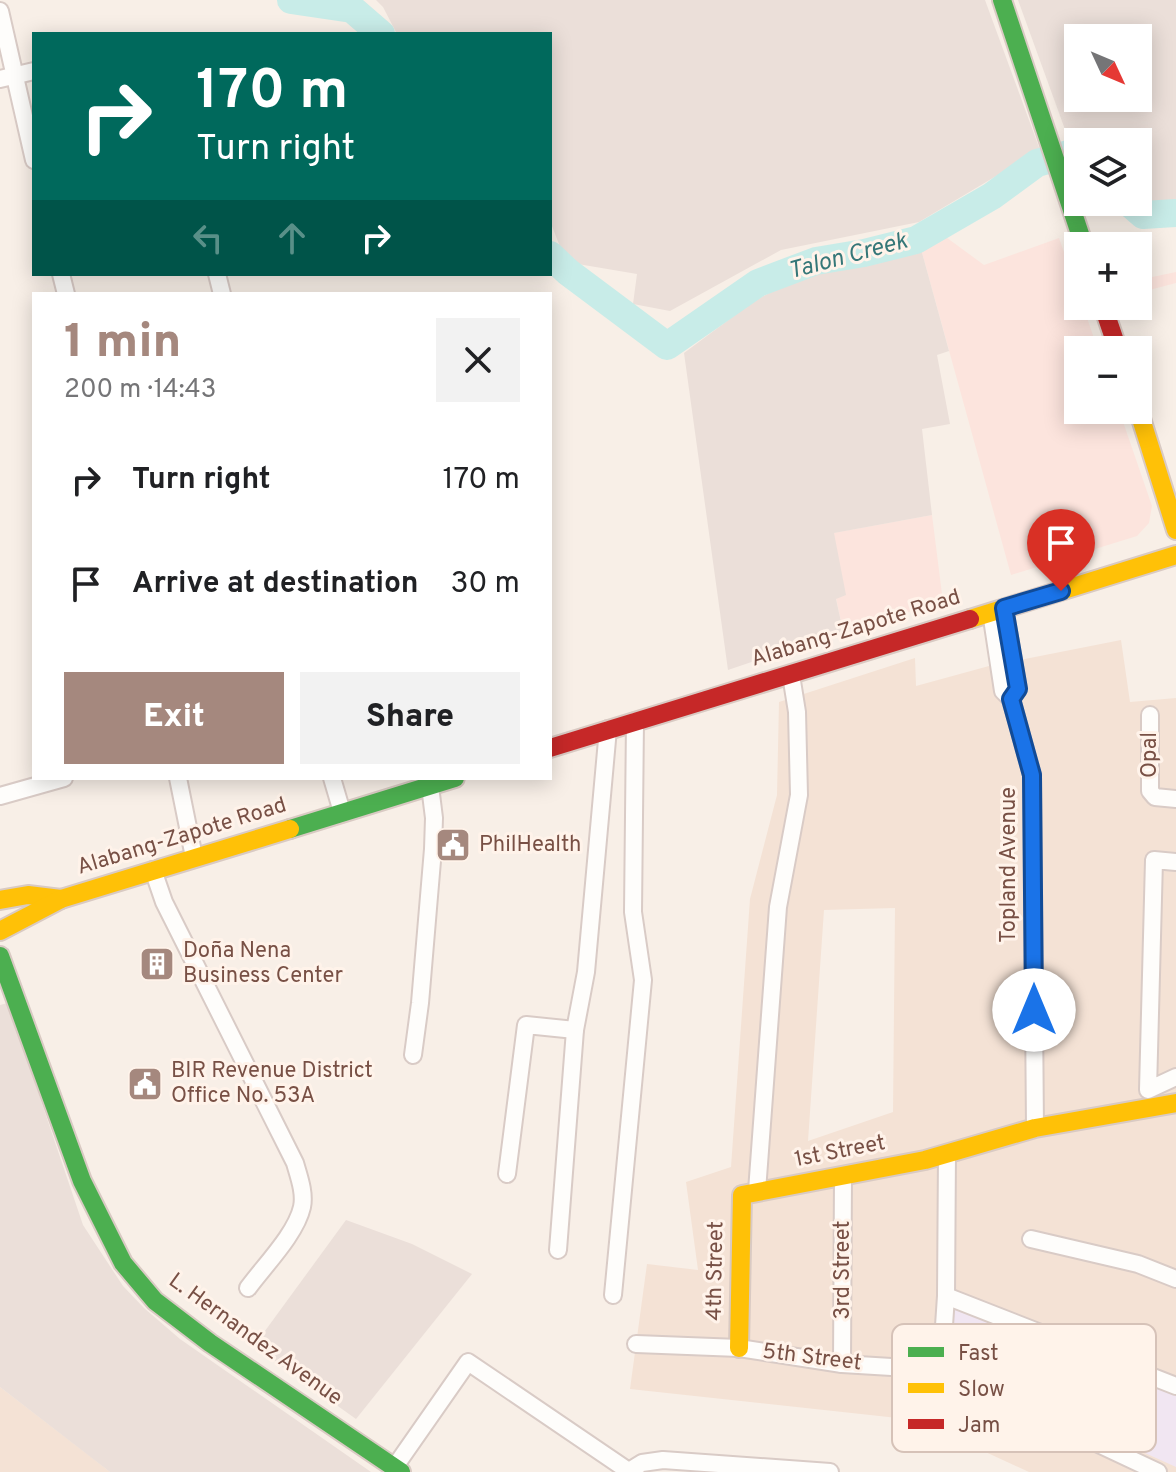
<!DOCTYPE html>
<html lang="en">
<head>
<meta charset="utf-8">
<style>
  body { margin:0; font-family:Overpass,sans-serif; background:#f2f2f2; color:#202124; height:100vh; display:flex; flex-direction:column; font-size:30px; white-space:nowrap }
  * { box-sizing:border-box; margin:0 }
  p { font-size:26px; color:#757577 }
  .icon { flex:none; width:44px; height:44px; fill:none; stroke:currentColor; stroke-width:2; stroke-linecap:round; stroke-linejoin:round }
  .map { position:relative; flex:1; overflow:hidden }
  .sheet { position:absolute; left:32px; top:292px; width:520px; height:488px; display:flex; flex-direction:column; background:#fff; border-radius:0px; box-shadow:0 4px 20px #0003 }
  .sheet>* { flex:none }
  .banner { position:absolute; left:32px; top:32px; width:520px; height:244px; border-radius:0px; box-shadow:0 4px 20px #0003; background:#00695c; color:#fff; overflow:hidden }
  .needle { width:52px; rotate:134deg }
  .controls { position:absolute; left:1064px; top:24px; display:grid; gap:16px }
  .controls a { display:grid; place-items:center; width:88px; height:88px; border-radius:0px; background:#fff; box-shadow:0 4px 20px #0003; font-size:40px }
  .pin { position:absolute; display:grid; place-items:center; width:68px; height:68px; color:#fff; margin:-82px -34px; border-radius:50% 50% 50% 0; rotate:-45deg; box-shadow:0 0 8px #0007 }
  .pin .icon { rotate:45deg }
  .me { position:absolute; width:88px; margin:-44px; rotate:0deg; stroke-linejoin:round; filter:drop-shadow(0 0 6px #0008) }
  .turn { display:flex; align-items:center; gap:28px; height:168px; padding:0 32px; font-size:36px }
  .turn .icon { width:104px; height:104px; stroke-width:2.5 }
  .turn b { display:block; font-size:56px; line-height:68px }
  .lanes { display:flex; align-items:center; height:76px; padding:0 32px; background:#0003; justify-content:center; gap:40px; direction:ltr }
  .lanes .off { opacity:.35 }
  .round { display:grid; place-items:center; flex:none; width:84px; height:84px; border-radius:0px; background:#f2f2f2 }
  .headline { display:flex; align-items:center; justify-content:space-between; height:136px; padding:0 32px }
  h1 { font-size:48px; font-weight:800; line-height:60px; color:#a5887e }
  .action { display:flex; gap:16px; margin-top:auto; padding:16px 32px }
  .action a { flex:1; height:92px; border-radius:0px; background:#a5887e; color:#fff; font-size:32px; font-weight:800; line-height:92px; text-align:center }
  .action a+a { background:#f2f2f2; color:#202124 }
  ul { padding:0; list-style:none }
  li { display:flex; align-items:center; gap:24px; height:104px; padding:0 32px }
  li div { flex:1 }
  li b { display:block; font-size:30px }
  li em { font-style:normal }
  .map>svg:first-child { display:block }
  .residential { fill:#f4e2d5; fill-rule:evenodd }
  .commercial { fill:#fce4dd }
  .industrial { fill:#ebdfd9; fill-rule:evenodd }
  .education { fill:#f1e6f2 }
  .lines { fill:none; stroke-linecap:round; stroke-linejoin:round }
  .river { stroke:#c8ece8; stroke-width:28 }
  .street-casing { stroke:#d9cbc6; stroke-width:20 }
  .fast-casing { stroke:#d9cac3; stroke-width:22 }
  .slow-casing { stroke:#d9cac3; stroke-width:22 }
  .jam-casing { stroke:#d9cac3; stroke-width:22 }
  .street { stroke:#fefdfb; stroke-width:16 }
  .fast { stroke:#4caf50; stroke-width:18 }
  .slow { stroke:#ffc107; stroke-width:18 }
  .jam { stroke:#c62828; stroke-width:18 }
  .route-casing { stroke:#114b97; stroke-width:20 }
  .route { stroke:#1a73e8; stroke-width:14 }
  .labels { text-anchor:middle; dominant-baseline:central; stroke-width:6; stroke-linejoin:round; paint-order:stroke }
  .street-label { font-size:22px; fill:#785045; stroke:#fff3ea }
  .poi-label { font-size:22px; fill:#785045; stroke:#fff3ea; text-anchor:start }
  .water-label { font-size:24px; font-style:italic; fill:#357778; stroke:#fff3ea }
  .key { fill:#fff3ea; stroke:#d6c2b8; stroke-width:2 }
  .key-label { font-size:22px; fill:#785045 }
</style>
</head>
<body>
<div class="map">
<svg width="1176" height="1472" viewBox="0 0 1176 1472">
  <rect width="100%" height="100%" fill="#f8efe7"/>
  <g class="residential">
    <path d="M 1121,640 L 1130,702 L 1176,698 L 1176,1472 L 1029,1472 L 916,1420 L 630,1389 L 647,1264 L 698,1270 L 686,1182 L 731,1167 L 750,899 L 777,795 L 779,702 L 915,658 L 916,686 L 989,666 ZM 895,908 L 893,1112 L 808,1141 L 824,910 Z"/>
    <polygon points="0,1387 91,1457 110,1472 0,1472"/>
  </g>
  <g class="commercial">
    <polygon points="939,232 984,265 1059,238 1078,292 1078,306 1083,306 1098,350 1078,350 1078,410 1119,410 1152,506 1149,523 1137,536 1011,575 921,249"/>
    <polygon points="1176,272 1176,283 1138,293 1138,280"/>
    <polygon points="932,515 943,602 843,631 836,598 845,595 833,533"/>
  </g>
  <g class="industrial">
    <polygon points="376,0 985,0 1040,150 919,222 781,250 670,311 633,304 637,274 566,262 550,221 550,34 397,34 383,7"/>
    <path d="M 1018,0 L 1176,0 L 1176,201 L 1138,201 L 1138,142 L 1078,143 L 1067,135 ZM 1138,38 L 1138,98 L 1078,98 L 1078,38 Z"/>
    <polygon points="921,249 949,351 937,355 950,424 922,429 932,515 834,533 846,595 836,599 843,631 728,670 684,353 754,301 814,270"/>
    <polygon points="8,1003 83,1225 123,1286 144,1308 180,1339 371,1472 110,1472 0,1387 0,1005"/>
    <polygon points="346,1220 412,1244 472,1274 356,1419 254,1346"/>
  </g>
  <polygon class="education" points="952,1308 1176,1394 1176,1467 947,1364"/>
  <g class="lines">
    <g class="river">
      <polyline points="291,0 352,9 381,34"/>
      <polyline points="1128,202 1143,215 1176,213"/>
      <polyline points="550,255 568,272 667,346 758,283 816,261 864,253 916,240 992,196 1037,163 1072,153 1078,158"/>
    </g>
    <g class="street-casing">
      <g id="street">
        <polyline points="0,11 34,160"/>
        <polyline points="0,79 34,71"/>
        <polyline points="61,274 66,294"/>
        <polyline points="217,274 222,294"/>
        <polyline points="1004,608 1018,689 1011,699"/>
        <polyline points="991,612 1003,691 1011,699 1032,775 1035,1128"/>
        <polyline points="1150,715 1150,791 1155,797 1176,799"/>
        <polyline points="178,778 194,857"/>
        <polyline points="332,778 342,812"/>
        <polyline points="0,796 64,778"/>
        <polyline points="1176,862 1154,860 1148,1090 1176,1077"/>
        <path d="M 153,870 L 164,902 L 295,1163 C 299,1177 305,1193 302,1207 C 296,1234 264,1266 248,1288"/>
        <polyline points="413,1055 420,1003 433,849 434,818 430,786"/>
        <polyline points="507,1174 526,1025 575,1030"/>
        <polyline points="757,1191 778,907 799,795 797,712 791,675"/>
        <polyline points="1031,1239 1138,1264 1176,1279"/>
        <polyline points="558,1250 575,1030 586,972 608,729"/>
        <polyline points="613,1295 643,980 633,912 635,721"/>
        <polyline points="946,1296 1176,1386"/>
        <polyline points="636,1344 739,1348 842,1364 941,1370 1158,1472"/>
        <polyline points="842,1364 843,1176"/>
        <polyline points="941,1370 946,1296 947,1153"/>
        <polyline points="394,1468 468,1362 630,1472"/>
        <polyline points="629,1471 642,1463 663,1460 830,1472"/>
      </g>
    </g>
    <g class="fast-casing">
      <g id="fast">
        <polyline points="1002,0 1084,246"/>
        <polyline points="290,829 455,778"/>
        <polyline points="0,956 82,1181 123,1263 155,1301 210,1343 401,1472"/>
      </g>
    </g>
    <g class="slow-casing">
      <g id="slow">
        <polyline points="1138,409 1176,530"/>
        <polyline points="970,619 1176,555"/>
        <polyline points="0,900 28,895 61,899"/>
        <polyline points="0,931 61,899 290,829"/>
        <polyline points="739,1348 742,1195 925,1160 1035,1128 1176,1103"/>
      </g>
    </g>
    <g class="jam-casing">
      <g id="jam">
        <polyline points="1103,306 1118,350"/>
        <polyline points="550,748 970,619"/>
      </g>
    </g>
    <use href="#street" class="street"/>
    <use href="#fast" class="fast"/>
    <use href="#slow" class="slow"/>
    <use href="#jam" class="jam"/>
  </g>
  <g class="lines">
    <g class="route-casing">
      <polyline id="route" points="1034,1010 1032,775 1011,699 1018,689 1004,608 1061,591"/>
    </g>
    <use href="#route" class="route"/>
  </g>
  <defs>
    <g id="civic-square" transform="scale(1.8)"><rect x="-9" y="-9" width="18" height="18" rx="4" fill="#a5887e" stroke="#fff3ea"/><path d="M-.6-6.5H3V-4.5H.6V-3L4-1V1h2V6H-6V1h2V-1L-.6-3ZM-1.2 2.5V6h2.4V2.5Z" fill="#fff"/></g>
    <g id="building-square" transform="scale(1.8)"><rect x="-9" y="-9" width="18" height="18" rx="4" fill="#a5887e" stroke="#fff3ea"/><path d="M-4-6H4V6H1V3H-1V6H-4ZM-2.5-4.3h1.7v1.8h-1.7ZM.8-4.3h1.7v1.8H.8ZM-2.5-1h1.7V.8h-1.7ZM.8-1h1.7V.8H.8Z" fill="#fff"/></g>
  </defs>
  <g fill-rule="evenodd">
    <use href="#civic-square" x="453" y="845"/>
    <use href="#building-square" x="157" y="964"/>
    <use href="#civic-square" x="145" y="1084"/>
  </g>
  <g class="labels">
    <g class="street-label">
      <text transform="translate(856 629) rotate(-17)">Alabang-Zapote Road</text>
      <text transform="translate(1150 755) rotate(-90)">Opal</text>
      <text transform="translate(182 837) rotate(-17)">Alabang-Zapote Road</text>
      <text transform="translate(1009 865) rotate(-90)">Topland Avenue</text>
      <text transform="translate(840 1152) rotate(-11)">1st Street</text>
      <text transform="translate(843 1270) rotate(-90)">3rd Street</text>
      <text transform="translate(716 1271) rotate(-89)">4th Street</text>
      <text transform="translate(255 1340) rotate(36)">L. Hernandez Avenue</text>
      <text transform="translate(812 1358) rotate(7)">5th Street</text>
    </g>
    <g class="poi-label">
      <text x="479" y="845">PhilHealth</text>
      <text x="183" y="951">Doña Nena<tspan x="183" dy="25">Business Center</tspan></text>
      <text x="171" y="1071">BIR Revenue District<tspan x="171" dy="25">Office No. 53A</tspan></text>
    </g>
    <g class="water-label">
      <text transform="translate(848 257) rotate(-15)">Talon Creek</text>
    </g>
  </g>
  <rect x="892" y="1324" width="264" height="128" rx="12" class="key"/>
  <rect x="908" y="1347" width="36" height="10" fill="#4caf50"/>
  <rect x="908" y="1383" width="36" height="10" fill="#ffc107"/>
  <rect x="908" y="1419" width="36" height="10" fill="#c62828"/>
  <g class="key-label">
    <text x="958" y="1360">Fast</text>
    <text x="958" y="1396">Slow</text>
    <text x="958" y="1432">Jam</text>
  </g>
</svg>
<div class="controls">
<a><svg class="needle" viewBox="-14 -14 28 28"><path d="M0-13l5 13h-10z" fill="#e53935"/><path d="M0 13l5-13h-10z" fill="#757577"/></svg></a>
<a><svg class="icon" aria-label="layers" viewBox="0 0 24 24"><path d="M12 4l9 5-9 5-9-5zM3 14l9 5 9-5"/></svg></a>
<a>+</a>
<a>−</a>
</div>
<div class="pin" style="left:1061px;top:591px;background:#d93025"><svg class="icon" aria-label="arrive" viewBox="0 0 24 24"><path d="M6 21V4h12l-3 4 3 4H6"/></svg></div>
<svg class="me" style="left:1034px;top:1010px" viewBox="-20 -20 40 40"><circle r="19" fill="#fff"/><path d="M0-13L10 11 0 6-10 11z" fill="#1a73e8"/></svg>
<div class="banner">
<div class="turn"><svg class="icon" aria-label="right" viewBox="0 0 24 24"><path d="M7 20v-9h11M14 6l5 5-5 5"/></svg><div><b>170 m</b>Turn right</div></div>
<div class="lanes"><svg class="icon off" aria-label="left" viewBox="0 0 24 24"><path d="M17 20v-9H6M10 6l-5 5 5 5"/></svg><svg class="icon off" aria-label="ahead" viewBox="0 0 24 24"><path d="M12 20V5M6 11l6-6 6 6"/></svg><svg class="icon" aria-label="right" viewBox="0 0 24 24"><path d="M7 20v-9h11M14 6l5 5-5 5"/></svg></div>
</div>
<section class="sheet">
<div class="headline"><div><h1>1 min</h1><p>200 m · 14:43</p></div><a class="round"><svg class="icon" aria-label="close" viewBox="0 0 24 24"><path d="M6 6l12 12M18 6L6 18"/></svg></a></div>
<ul>
<li><svg class="icon" aria-label="right" viewBox="0 0 24 24"><path d="M7 20v-9h11M14 6l5 5-5 5"/></svg><div><b>Turn right</b></div><em>170 m</em></li>
<li><svg class="icon" aria-label="arrive" viewBox="0 0 24 24"><path d="M6 21V4h12l-3 4 3 4H6"/></svg><div><b>Arrive at destination</b></div><em>30 m</em></li>
</ul>
<div class="action"><a>Exit</a><a>Share</a></div>
</section>
</div>
</body>
</html>
